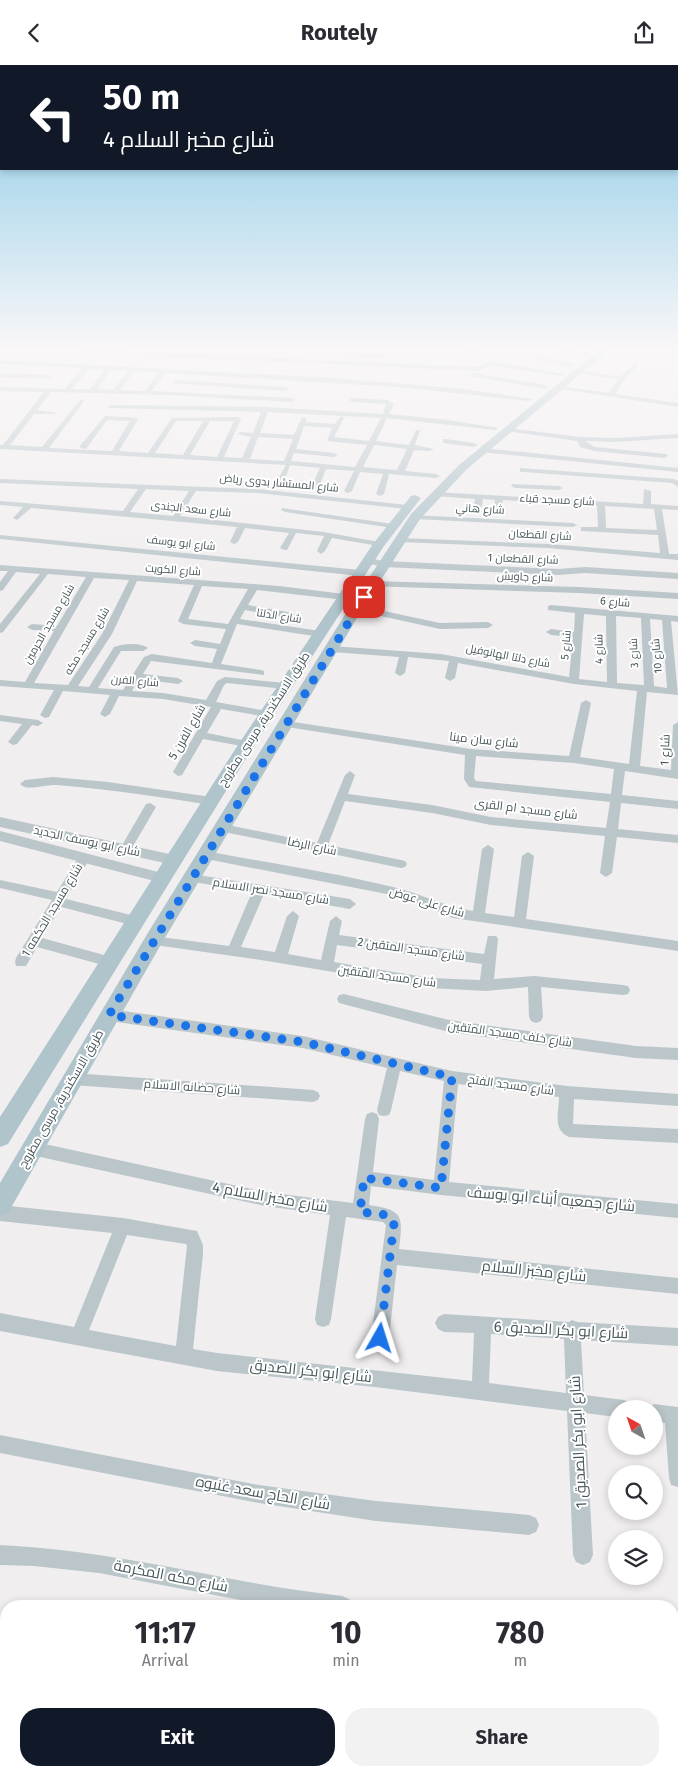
<!DOCTYPE html>
<html lang="en">
<head>
<meta charset="utf-8">
<style>
  body { margin:0; font-family:"Fira Sans",Cairo,sans-serif; background:#f2f2f3; color:#2b2b33; height:100vh; display:flex; flex-direction:column; font-size:19px; white-space:nowrap }
  * { box-sizing:border-box; margin:0 }
  p { font-size:16px; color:#7c7c81 }
  .icon { flex:none; width:28px; height:28px; fill:none; stroke:currentColor; stroke-width:2; stroke-linecap:round; stroke-linejoin:round }
  .map { position:relative; flex:1; overflow:hidden }
  .details { position:absolute; left:0px; top:1535px; width:679px; height:176px; display:flex; flex-direction:column; background:#fff; border-radius:20px 20px 0 0; box-shadow:0 2px 8px #0003 }
  .details>* { flex:none }
  .guide { position:absolute; left:0px; top:0px; width:679px; height:105px; box-shadow:0 2px 8px #0003; background:#111827; color:#fff; overflow:hidden }
  .needle { width:32px; rotate:320deg }
  .fabs { position:absolute; left:608px; top:1335px; display:grid; gap:10px }
  .fabs a { display:grid; place-items:center; width:55px; height:55px; border-radius:50%; background:#fff; box-shadow:0 2px 8px #0003; font-size:25px }
  .pin { position:absolute; display:grid; place-items:center; width:42px; height:42px; color:#fff; margin:-21px; border-radius:10px; box-shadow:0 2px 8px #0006 }
  .me { position:absolute; width:55px; margin:-28px; rotate:6deg; stroke-linejoin:round; filter:drop-shadow(0 0 4px #0008) }
  .turn { display:flex; align-items:center; gap:18px; height:105px; padding:0 20px; font-size:22px }
  .turn .icon { width:65px; height:65px; stroke-width:2.5 }
  .turn b { display:block; font-size:35px; line-height:42px }
  .eta { display:flex; justify-content:space-evenly; align-items:center; height:85px; text-align:center }
  .eta b { font-size:30px; font-weight:700; line-height:35px }
  .action { display:flex; gap:10px; margin-top:auto; padding:10px 20px }
  .action a { flex:1; height:58px; border-radius:20px; background:#111827; color:#fff; font-size:20px; font-weight:700; line-height:58px; text-align:center }
  .action a+a { background:#f2f2f3; color:#2b2b33 }
  header { display:flex; justify-content:space-between; align-items:center; height:65px; padding:0 20px; background:#fff; font-size:22px; font-weight:700 }
  .map>svg:first-child { display:block }
  .lines { fill:none; stroke-linecap:round; stroke-linejoin:round }
  .minor { fill:#bbc6ca; fill-rule:evenodd }
  .tertiary { fill:#bbc6ca; fill-rule:evenodd }
  .primary { fill:#b0c4cb; fill-rule:evenodd }
  .route { stroke:#1a73e8; stroke-width:9; stroke-dasharray:0 16.2 }
  .labels { text-anchor:middle; dominant-baseline:central; stroke-width:4; stroke-linejoin:round; paint-order:stroke }
  .far-street-label { font-size:11px; fill:#48565a; stroke:#fff }
  .street-label { font-size:12px; fill:#48565a; stroke:#fff }
  .near-street-label { font-size:15px; fill:#48565a; stroke:#fff }
</style>
</head>
<body>
<header><svg class="icon" aria-label="back" viewBox="0 0 24 24"><path d="M15 5l-7 7 7 7"/></svg>Routely<svg class="icon" aria-label="share" viewBox="0 0 24 24"><path d="M12 15V3M7 8l5-5 5 5M5 13v7h14v-7"/></svg></header>
<div class="map">
<svg width="678" height="1711" viewBox="0 0 678 1711">
  <rect width="100%" height="100%" fill="#f1eeef"/>
  <g class="lines">
    <g class="minor">
      <polygon points="79,286 117,286 478,302 489,296 564,309 561,311 490,300 479,306 82,288"/>
      <polygon points="465,286 478,286 504,291 501,293"/>
      <polygon points="562,286 573,286 600,292 597,294"/>
      <polygon points="335,287 383,290 386,292 383,294 333,290"/>
      <polygon points="538,292 572,298 575,300 572,302 536,295"/>
      <path d="M 0,295 L 332,313 L 464,324 L 533,334 L 530,336 L 398,322 L 165,308 L 152,326 L 292,333 L 295,335 L 292,337 L 167,330 L 51,327 L 37,345 L 56,348 L 55,349 L 34,349 L 10,380 L 42,382 L 81,334 L 84,336 L 49,383 L 112,386 L 130,356 L 107,355 L 86,384 L 79,382 L 105,351 L 137,353 L 138,354 L 119,386 L 148,388 L 172,353 L 238,352 L 241,354 L 224,392 L 242,393 L 251,372 L 237,369 L 241,367 L 253,368 L 261,347 L 109,343 L 108,342 L 111,340 L 266,342 L 383,349 L 386,339 L 352,337 L 349,335 L 352,333 L 388,335 L 394,339 L 389,349 L 447,355 L 498,363 L 495,365 L 387,353 L 376,376 L 409,380 L 416,365 L 420,365 L 415,380 L 434,384 L 430,386 L 414,385 L 405,406 L 436,409 L 440,411 L 436,413 L 389,409 L 384,429 L 380,431 L 376,429 L 383,409 L 360,407 L 352,426 L 348,428 L 344,426 L 354,406 L 326,404 L 319,422 L 315,424 L 311,422 L 320,403 L 290,400 L 283,419 L 279,421 L 275,419 L 286,400 L 0,384 L 0,380 L 3,380 L 44,327 L 0,326 L 0,322 L 65,324 L 82,303 L 0,299 ZM 88,304 L 105,305 L 90,324 L 72,324 ZM 111,305 L 128,306 L 113,325 L 97,324 ZM 134,306 L 159,307 L 145,326 L 120,325 ZM 268,347 L 381,353 L 369,376 L 334,372 L 344,353 L 341,351 L 335,359 L 306,357 L 306,352 L 302,352 L 294,370 L 260,368 ZM 176,356 L 203,356 L 183,390 L 155,388 ZM 210,356 L 234,356 L 217,392 L 190,390 ZM 304,361 L 332,363 L 327,376 L 367,380 L 355,402 L 291,396 L 294,388 L 334,392 L 338,390 L 334,388 L 296,384 ZM 258,372 L 293,374 L 284,396 L 250,394 ZM 374,380 L 407,384 L 397,405 L 363,402 Z"/>
      <polygon points="636,298 639,300 626,312 615,329 678,338 678,342 556,323 559,321 609,328 618,315 576,307 579,305 620,312"/>
      <polygon points="0,308 49,310 52,312 49,314 0,312"/>
      <polygon points="472,308 545,320 548,322 545,324 470,311"/>
      <polygon points="175,315 286,322 289,324 286,326 173,318"/>
      <polygon points="508,363 580,372 615,373 678,369 678,373 615,377 585,376 595,382 667,389 668,391 664,393 594,386 580,382 577,376 506,366 505,365"/>
      <polygon points="446,374 474,378 478,380 474,382 443,378 443,374"/>
      <polygon points="483,383 678,403 678,407 480,387 479,385"/>
      <polygon points="520,403 674,414 678,416 678,422 672,418 523,407 520,407"/>
      <path d="M 0,414 L 258,424 L 407,440 L 411,442 L 407,444 L 258,428 L 196,426 L 180,451 L 324,467 L 379,477 L 383,479 L 379,481 L 332,473 L 325,486 L 321,489 L 317,486 L 324,471 L 296,468 L 287,485 L 284,485 L 280,483 L 289,468 L 245,463 L 238,477 L 234,479 L 230,477 L 237,462 L 31,443 L 17,455 L 13,453 L 23,442 L 0,440 L 0,436 L 123,446 L 138,424 L 0,418 ZM 146,424 L 189,426 L 173,451 L 130,447 Z"/>
      <polygon points="512,419 559,421 563,423 559,425 515,423 511,421"/>
      <path d="M 644,424 L 651,426 L 651,439 L 678,441 L 678,445 L 662,444 L 669,489 L 678,489 L 678,495 L 548,483 L 400,477 L 396,475 L 400,473 L 548,479 L 660,488 L 658,470 L 581,466 L 581,462 L 598,462 L 597,441 L 503,435 L 501,447 L 497,449 L 493,447 L 495,435 L 483,434 L 481,445 L 477,447 L 473,445 L 475,434 L 435,431 L 431,429 L 435,427 L 643,439 ZM 605,441 L 654,444 L 657,465 L 606,463 Z"/>
      <polygon points="282,443 393,459 397,461 393,463 285,447 281,445"/>
      <polygon points="412,450 573,458 577,460 573,462 415,454 411,452"/>
      <polygon points="0,470 360,505 364,508 360,511 0,474"/>
      <polygon points="368,493 384,496 558,504 585,502 678,508 678,514 585,508 558,510 384,502 365,498 365,494"/>
      <path d="M 0,500 L 279,521 L 344,529 L 348,532 L 344,535 L 257,525 L 248,540 L 293,548 L 298,551 L 293,554 L 245,545 L 240,554 L 320,566 L 325,569 L 320,572 L 237,559 L 221,599 L 261,605 L 264,606 L 264,610 L 151,596 L 143,609 L 178,613 L 183,616 L 178,619 L 139,614 L 132,626 L 163,628 L 206,635 L 217,616 L 225,612 L 285,618 L 290,621 L 285,624 L 227,618 L 224,620 L 216,637 L 267,646 L 272,649 L 267,652 L 221,644 L 207,668 L 247,676 L 252,679 L 247,682 L 203,674 L 182,710 L 178,711 L 173,707 L 211,642 L 163,634 L 119,631 L 110,649 L 105,652 L 100,649 L 110,630 L 63,626 L 49,652 L 45,653 L 40,650 L 54,625 L 0,621 L 0,615 L 25,617 L 54,566 L 32,565 L 27,562 L 32,559 L 57,561 L 86,512 L 48,509 L 3,567 L 0,568 L 0,559 L 40,509 L 16,507 L 3,525 L 0,526 L 0,517 L 8,506 L 0,506 ZM 94,513 L 129,515 L 102,569 L 68,620 L 34,618 ZM 137,516 L 194,520 L 178,556 L 183,559 L 226,564 L 220,579 L 195,575 L 190,578 L 195,581 L 217,584 L 212,598 L 152,589 L 144,592 L 123,625 L 98,623 L 121,586 L 143,586 L 148,583 C 139,577 124,579 114,582 L 89,622 L 78,621 L 112,569 ZM 202,521 L 248,524 L 228,559 L 188,554 Z"/>
      <polygon points="372,516 579,522 678,528 678,534 579,528 369,521 368,519"/>
      <polygon points="356,540 440,558 488,557 493,560 488,563 440,564 353,545 353,541"/>
      <path d="M 551,540 L 678,551 L 678,557 L 671,556 L 678,630 L 647,627 L 640,701 L 671,705 L 673,660 L 678,657 L 678,714 L 625,706 L 622,730 L 678,736 L 678,744 L 621,738 L 618,764 L 678,770 L 678,778 L 617,772 L 612,808 L 606,812 L 600,808 L 605,771 L 491,760 L 432,748 L 345,736 L 328,780 L 401,795 L 405,796 L 407,799 L 405,802 L 401,803 L 219,766 L 217,763 L 219,760 L 223,759 L 317,778 L 345,710 L 350,706 L 355,710 L 348,729 L 432,740 L 491,752 L 606,763 L 610,737 L 469,722 L 464,714 L 465,690 L 287,662 L 282,659 L 287,656 L 471,684 L 569,691 L 581,638 L 586,635 L 591,638 L 580,692 L 629,699 L 637,626 L 574,619 L 458,598 L 455,613 L 450,616 L 445,613 L 449,596 L 408,592 L 405,608 L 400,611 L 395,608 L 399,592 L 332,587 L 327,584 L 332,581 L 441,589 L 569,612 L 573,572 L 551,570 L 546,567 L 551,564 L 574,567 L 575,548 L 548,545 L 548,541 ZM 584,549 L 606,551 L 607,617 L 579,614 ZM 616,551 L 641,553 L 644,620 L 617,618 ZM 650,554 L 662,555 L 667,623 L 654,621 ZM 476,691 L 574,698 L 614,704 L 611,729 L 476,716 L 474,713 Z"/>
      <polygon points="0,650 38,655 43,658 38,661 32,660 17,679 13,680 8,677 22,659 0,656"/>
      <path d="M 53,712 L 108,717 L 211,732 L 217,736 L 211,740 C 160,732 108,724 57,720 C 46,719 27,727 20,719 L 25,715 Z"/>
      <polygon points="150,738 156,742 129,788 121,788 119,785 121,782 146,739"/>
      <path d="M 488,780 L 494,784 L 485,848 L 514,852 L 522,791 L 528,787 L 534,791 L 526,854 L 678,876 L 678,886 L 453,853 L 416,837 L 392,830 L 206,794 L 200,790 L 206,786 C 268,798 331,807 393,822 C 420,828 445,842 473,846 L 482,784 Z"/>
      <polygon points="84,789 90,793 66,834 135,851 141,856 135,861 61,842 42,873 115,893 116,897 115,901 110,902 37,882 26,901 16,901 15,897 16,893 52,835 0,823 0,815 57,827 80,790"/>
      <path d="M 192,809 L 350,834 L 356,839 L 350,844 L 264,829 L 241,882 L 275,887 L 287,851 L 293,846 L 299,851 L 288,889 L 321,895 L 330,856 L 336,851 L 342,856 L 339,870 L 484,889 L 488,871 L 496,871 L 498,874 L 494,914 L 534,911 L 623,920 L 628,921 L 630,925 L 628,929 L 623,930 L 541,922 L 543,952 L 541,956 L 536,958 L 531,956 L 529,952 L 528,922 L 486,926 L 430,923 L 261,895 L 148,879 L 147,876 L 148,873 L 153,871 L 229,881 L 252,827 L 188,816 L 186,813 L 188,810 ZM 337,880 L 482,899 L 480,915 L 430,913 L 334,897 Z"/>
      <polygon points="344,929 449,955 636,981 678,983 678,995 636,993 449,967 339,938 337,934 339,930"/>
      <path d="M 109,944 L 303,971 L 452,1006 L 567,1021 L 678,1029 L 678,1041 L 574,1034 L 573,1059 L 678,1064 L 678,1078 L 569,1072 C 552,1065 559,1047 559,1032 L 458,1019 L 449,1117 L 678,1139 L 678,1153 L 441,1130 L 371,1121 L 369,1140 C 404,1145 403,1151 399,1184 L 678,1213 L 678,1229 L 397,1200 L 389,1273 L 386,1279 L 380,1282 L 374,1279 L 371,1273 L 386,1160 L 383,1157 L 346,1152 L 331,1254 L 329,1260 L 323,1262 L 317,1260 L 315,1254 L 330,1150 L 265,1141 L 31,1090 L 26,1088 L 23,1083 L 26,1078 L 31,1076 L 265,1127 L 353,1138 L 365,1054 L 367,1049 L 372,1047 L 377,1049 L 379,1054 L 373,1107 L 434,1115 L 444,1016 L 400,1006 L 391,1045 L 389,1050 L 384,1051 L 379,1050 L 377,1045 L 387,1003 L 303,983 L 109,956 L 104,954 L 102,950 L 104,946 Z"/>
      <polygon points="72,1008 313,1025 318,1027 320,1031 318,1035 313,1037 72,1020 67,1018 65,1014 67,1010"/>
      <path d="M 0,1140 L 123,1153 L 197,1166 L 203,1180 L 203,1189 L 193,1284 L 217,1288 L 472,1316 L 474,1268 L 444,1267 L 438,1264 L 435,1258 L 438,1252 L 444,1249 L 569,1257 L 572,1255 L 577,1257 L 678,1263 L 678,1281 L 581,1275 L 584,1330 L 624,1335 L 630,1338 L 633,1344 L 616,1344 L 616,1352 L 585,1348 L 593,1490 L 590,1497 L 583,1500 L 576,1497 L 573,1490 L 567,1346 L 375,1322 L 217,1306 L 0,1266 L 0,1248 L 74,1262 L 112,1168 L 0,1156 ZM 127,1170 L 186,1179 L 187,1181 L 176,1281 L 89,1265 ZM 491,1269 L 564,1274 L 566,1328 L 489,1318 Z"/>
      <polygon points="654,1339 678,1342 678,1422 671,1420 669,1413 665,1358 654,1357 654,1344 647,1344"/>
      <polygon points="0,1370 259,1420 376,1436 529,1450 536,1453 539,1460 536,1467 529,1470 376,1456 259,1438 0,1388"/>
      <path d="M 0,1480 C 88,1484 173,1503 259,1519 C 287,1524 314,1527 342,1531 L 349,1534 L 352,1541 L 272,1541 L 99,1508 L 34,1501 L 0,1500 Z"/>
      <polygon points="672,1569 678,1570 678,1590 672,1589"/>
      <polygon points="672,1652 678,1653 678,1675 672,1674"/>
      <rect x="429" y="1705" width="22" height="6"/>
    </g>
    <g class="tertiary">
      <polygon points="0,752 174,790 181,795 174,800 0,762"/>
      <polygon points="0,766 162,808 167,809 169,813 167,817 162,818 0,776"/>
    </g>
    <g class="primary">
      <polygon points="598,286 608,286 467,404 420,454 363,543 160,881 8,1148 0,1151 0,1118 146,871 349,543 411,449 459,400"/>
      <polygon points="415,430 421,433 384,481 250,687 8,1079 0,1082 0,1052 236,683 373,479 411,431"/>
    </g>
  </g>
  <linearGradient id="sky" x2="0" y2="1"><stop stop-color="#85c8e6"/><stop offset="0.54" stop-color="#f9f7f8"/><stop offset="1" stop-color="#f9f7f8" stop-opacity="0"/></linearGradient>
  <rect width="678" height="525" fill="url(#sky)"/>
  <g class="lines">
    <polyline class="route" points="364,532 109,950 303,977 452,1012 441,1123 364,1113 360,1147 387,1150 394,1158 380,1273"/>
  </g>
  <g class="labels">
    <g class="far-street-label">
      <text transform="translate(279 418) rotate(5)">شارع المستشار بدوى رياض</text>
      <text transform="translate(557 435) rotate(3)">شارع مسجد قباء</text>
      <text transform="translate(191 444) rotate(6)">شارع سعد الجندى</text>
      <text transform="translate(480 444) rotate(3)">شارع هاني</text>
      <text transform="translate(540 470) rotate(3)">شارع القطعان</text>
      <text transform="translate(181 478) rotate(6)">شارع ابو يوسف</text>
      <text transform="translate(523 494) rotate(2)">شارع القطعان 1</text>
      <text transform="translate(173 505) rotate(4)">شارع الكويت</text>
      <text transform="translate(525 512) rotate(2)">شارع جاويش</text>
      <text transform="translate(615 537) rotate(5)">شارع 6</text>
      <text transform="translate(279 551) rotate(9)">شارع الدلتا</text>
      <text transform="translate(49 559) rotate(-60)">شارع مسجد الحرمين</text>
      <text transform="translate(87 576) rotate(-59)">شارع مسجد مكه</text>
      <text transform="translate(566 580) rotate(-85)">شارع 5</text>
      <text transform="translate(599 584) rotate(-91)">شارع 4</text>
      <text transform="translate(634 588) rotate(-93)">شارع 3</text>
      <text transform="translate(508 591) rotate(11)">شارع دلتا الهانوفيل</text>
      <text transform="translate(657 591) rotate(-95)">شارع 10</text>
      <text transform="translate(135 616) rotate(5)">شارع الفرن</text>
    </g>
    <g class="street-label">
      <text transform="translate(264 654) rotate(-57)">طريق الاسكندرية, مرسى مطروح</text>
      <text transform="translate(187 667) rotate(-60)">شارع الفرن 5</text>
      <text transform="translate(484 675) rotate(6)">شارع سان مينا</text>
      <text transform="translate(665 685) rotate(-88)">شارع 1</text>
      <text transform="translate(526 744) rotate(7)">شارع مسجد ام القرى</text>
      <text transform="translate(87 776) rotate(12)">شارع ابو يوسف الجديد</text>
      <text transform="translate(312 781) rotate(12)">شارع الرضا</text>
      <text transform="translate(271 826) rotate(9)">شارع مسجد نصر الاسلام</text>
      <text transform="translate(427 837) rotate(17)">شارع على عوض</text>
      <text transform="translate(52 845) rotate(-59)">شارع مسجد الحكمه 1</text>
      <text transform="translate(411 884) rotate(8)">شارع مسجد المتقين 2</text>
      <text transform="translate(387 911) rotate(8)">شارع مسجد المتقين</text>
      <text transform="translate(510 969) rotate(8)">شارع خلف مسجد المتقين</text>
      <text transform="translate(511 1020) rotate(8)">شارع مسجد الفتح</text>
      <text transform="translate(192 1022) rotate(4)">شارع حضانه الاسلام</text>
      <text transform="translate(61 1034) rotate(-60)">طريق الاسكندرية, مرسى مطروح</text>
    </g>
    <g class="near-street-label">
      <text transform="translate(270 1132) rotate(10)">شارع مخبز السلام 4</text>
      <text transform="translate(551 1134) rotate(5)">شارع جمعيه أبناء ابو يوسف</text>
      <text transform="translate(534 1206) rotate(6)">شارع مخبز السلام</text>
      <text transform="translate(561 1265) rotate(3)">شارع ابو بكر الصديق 6</text>
      <text transform="translate(311 1306) rotate(6)">شارع ابو بكر الصديق</text>
      <text transform="translate(578 1377) rotate(-93)">شارع ابو بكر الصديق 1</text>
      <text transform="translate(263 1428) rotate(10)">شارع الحاج سعد غنيوه</text>
      <text transform="translate(171 1511) rotate(11)">شارع مكه المكرمة</text>
    </g>
  </g>
</svg>
<div class="fabs">
<a><svg class="needle" viewBox="-14 -14 28 28"><path d="M0-13l5 13h-10z" fill="#e53935"/><path d="M0 13l5-13h-10z" fill="#7c7c81"/></svg></a>
<a><svg class="icon" aria-label="search" viewBox="0 0 24 24"><circle cx="10" cy="10" r="6"/><path d="M15 15l6 6"/></svg></a>
<a><svg class="icon" aria-label="layers" viewBox="0 0 24 24"><path d="M12 4l9 5-9 5-9-5zM3 14l9 5 9-5"/></svg></a>
</div>
<div class="pin" style="left:364px;top:532px;background:#d93025"><svg class="icon" aria-label="arrive" viewBox="0 0 24 24"><path d="M6 21V4h12l-3 4 3 4H6"/></svg></div>
<svg class="me" style="left:380px;top:1273px" viewBox="-20 -20 40 40"><path d="M0-17L14 15 0 8-14 15z" fill="#1a73e8" stroke="#fff" stroke-width="4"/></svg>
<div class="guide">
<div class="turn"><svg class="icon" aria-label="left" viewBox="0 0 24 24"><path d="M17 20v-9H6M10 6l-5 5 5 5"/></svg><div><b>50 m</b>شارع مخبز السلام 4</div></div>
</div>
<section class="details">
<div class="eta">
<div><b>11:17</b><p>Arrival</p></div>
<div><b>10</b><p>min</p></div>
<div><b>780</b><p>m</p></div>
</div>
<div class="action"><a>Exit</a><a>Share</a></div>
</section>
</div>
</body>
</html>
